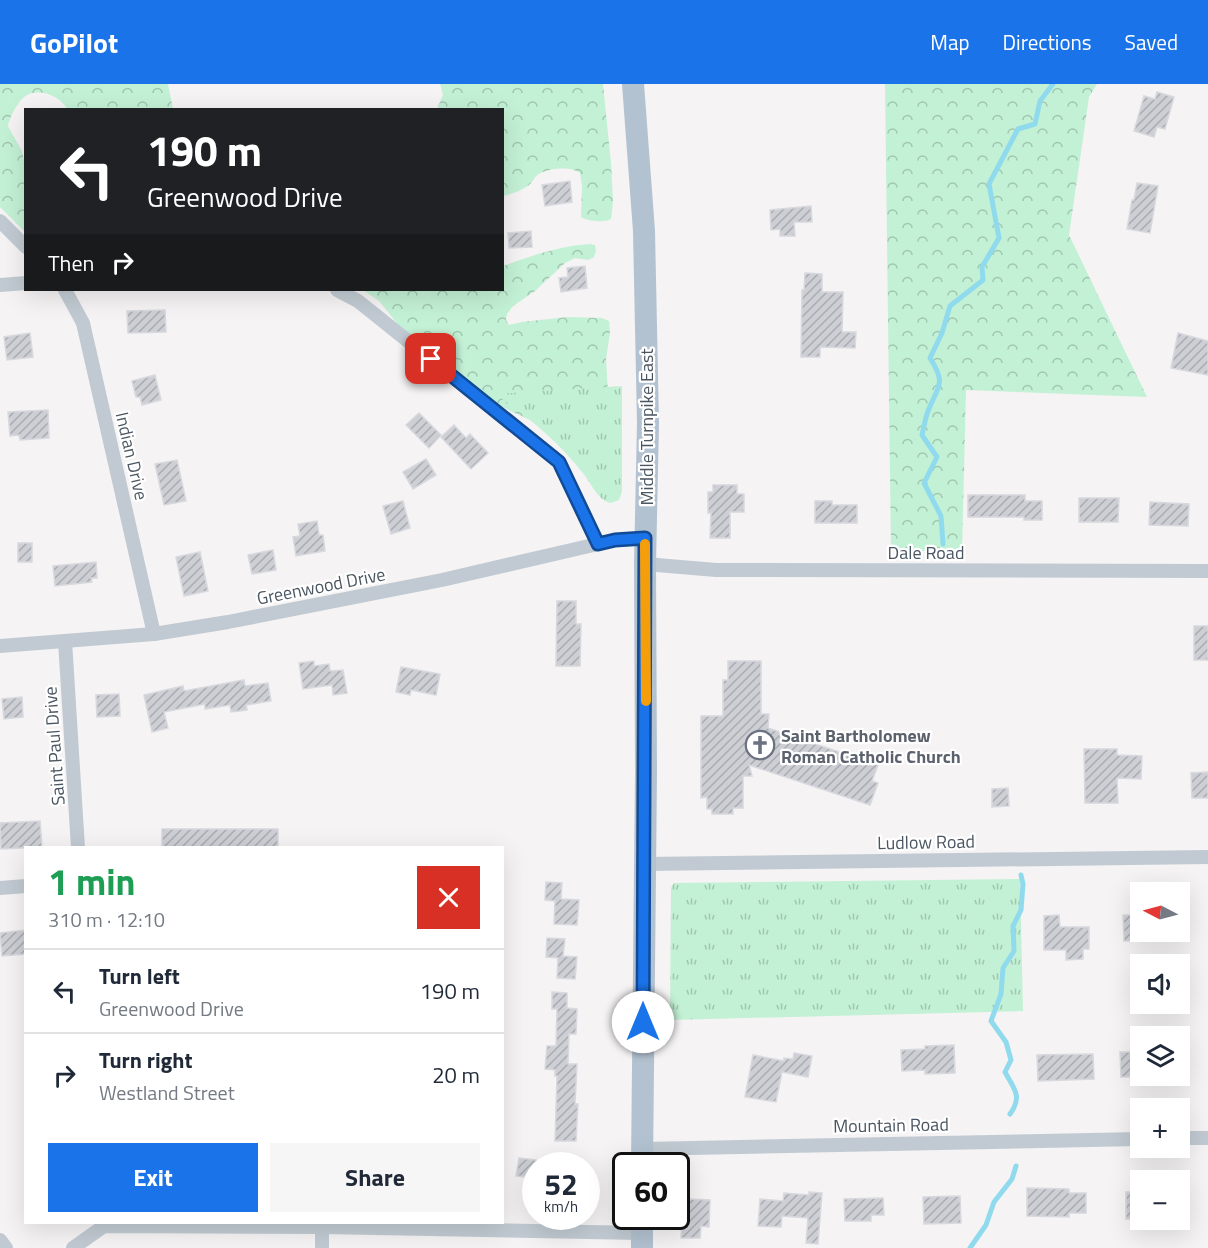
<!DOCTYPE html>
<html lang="en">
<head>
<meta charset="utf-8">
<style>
  body { margin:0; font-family:"Titillium Web",sans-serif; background:#f6f6f7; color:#1f2937; height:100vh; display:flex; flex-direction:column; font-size:22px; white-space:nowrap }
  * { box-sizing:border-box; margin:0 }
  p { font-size:20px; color:#747a83 }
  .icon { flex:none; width:33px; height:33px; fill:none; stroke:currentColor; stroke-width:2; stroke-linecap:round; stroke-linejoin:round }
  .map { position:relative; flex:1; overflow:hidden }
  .sheet { position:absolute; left:24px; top:762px; width:480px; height:378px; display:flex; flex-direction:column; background:#fff; border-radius:0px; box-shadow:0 6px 24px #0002 }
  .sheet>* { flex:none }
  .banner { position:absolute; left:24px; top:24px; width:480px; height:183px; border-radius:0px; box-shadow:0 6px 24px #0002; background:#202124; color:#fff; overflow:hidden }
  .needle { width:39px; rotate:276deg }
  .buttons { position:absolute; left:1130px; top:798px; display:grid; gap:12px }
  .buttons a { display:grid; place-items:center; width:60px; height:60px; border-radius:0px; background:#fff; box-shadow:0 6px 24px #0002; font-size:30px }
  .speed { position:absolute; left:522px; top:1068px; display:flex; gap:12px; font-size:30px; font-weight:700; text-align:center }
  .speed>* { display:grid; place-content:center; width:78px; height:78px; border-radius:50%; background:#fff; box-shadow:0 6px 24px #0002; line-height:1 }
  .speed small { font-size:15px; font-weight:400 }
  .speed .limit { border:3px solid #111; border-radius:9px; background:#fff; color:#111 }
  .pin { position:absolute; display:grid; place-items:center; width:51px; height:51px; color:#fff; margin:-26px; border-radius:12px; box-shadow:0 3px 9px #0006 }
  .me { position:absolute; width:66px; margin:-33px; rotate:0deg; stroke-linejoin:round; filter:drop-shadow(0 0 4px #0008) }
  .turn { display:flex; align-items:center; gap:21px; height:126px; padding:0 24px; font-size:27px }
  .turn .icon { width:78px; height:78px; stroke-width:2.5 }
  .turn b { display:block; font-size:42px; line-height:51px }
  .then { display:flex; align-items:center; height:57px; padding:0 24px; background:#0003; gap:12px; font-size:22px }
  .round { display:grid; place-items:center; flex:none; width:63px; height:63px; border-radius:0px; background:#f6f6f7 }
  .summary { display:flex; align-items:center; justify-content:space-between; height:102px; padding:0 24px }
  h1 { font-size:36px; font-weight:700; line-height:45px; color:#1e9e55 }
  .action { display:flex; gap:12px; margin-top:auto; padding:12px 24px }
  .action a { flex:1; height:69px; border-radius:0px; background:#1a73e8; color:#fff; font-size:24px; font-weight:700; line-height:69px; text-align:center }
  .action a+a { background:#f6f6f7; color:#1f2937 }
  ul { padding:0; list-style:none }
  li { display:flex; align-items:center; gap:18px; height:84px; padding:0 24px; border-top:2px solid #e0e1e3 }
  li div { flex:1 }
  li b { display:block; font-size:22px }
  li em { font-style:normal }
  header { display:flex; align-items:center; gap:36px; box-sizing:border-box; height:84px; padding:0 30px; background:#1a73e8; color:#fff }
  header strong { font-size:28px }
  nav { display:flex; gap:33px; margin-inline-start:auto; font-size:21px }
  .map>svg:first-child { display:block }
  .forest { fill:url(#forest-crowns) }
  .park { fill:url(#park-tufts) }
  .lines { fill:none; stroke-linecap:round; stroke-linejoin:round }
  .stream { stroke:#90daee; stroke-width:5 }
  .building { fill:url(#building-hatch); stroke:#d7d9de; stroke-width:1.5 }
  .street { stroke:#c1cad2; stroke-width:14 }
  .primary { stroke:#b3c2d1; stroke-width:22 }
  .route-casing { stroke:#114b97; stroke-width:15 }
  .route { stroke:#1a73e8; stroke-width:10 }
  .slow { stroke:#f59e0b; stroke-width:10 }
  .labels { text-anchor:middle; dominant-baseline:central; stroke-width:4.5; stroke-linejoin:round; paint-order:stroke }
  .street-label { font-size:18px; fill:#4a5661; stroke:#fff }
  .worship-label { font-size:18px; font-weight:bold; fill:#5b616d; stroke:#fff; text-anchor:start }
</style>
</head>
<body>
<header>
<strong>GoPilot</strong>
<nav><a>Map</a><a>Directions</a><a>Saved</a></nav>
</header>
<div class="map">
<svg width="1208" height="1164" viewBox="0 0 1208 1164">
  <defs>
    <pattern id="forest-crowns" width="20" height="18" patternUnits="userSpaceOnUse" patternTransform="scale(1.5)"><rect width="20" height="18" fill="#c3f1d5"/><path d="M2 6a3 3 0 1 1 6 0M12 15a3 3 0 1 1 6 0" fill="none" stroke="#a0c6b0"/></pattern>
    <pattern id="park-tufts" width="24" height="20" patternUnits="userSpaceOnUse" patternTransform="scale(1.5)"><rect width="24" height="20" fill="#c3f1d5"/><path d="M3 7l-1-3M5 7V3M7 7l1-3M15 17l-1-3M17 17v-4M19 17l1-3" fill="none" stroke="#a0c6b0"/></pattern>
    <pattern id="building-hatch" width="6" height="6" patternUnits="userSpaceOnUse" patternTransform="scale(1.5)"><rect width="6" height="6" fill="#cdcfd5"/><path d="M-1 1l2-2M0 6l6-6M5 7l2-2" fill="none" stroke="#a8abb0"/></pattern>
  </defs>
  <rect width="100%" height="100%" fill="#f5f3f3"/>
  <g class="forest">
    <path d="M 0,0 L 168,0 L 173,25 L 67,25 C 61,13 43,5 29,10 C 19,14 10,32 8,42 L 22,67 L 25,81 L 25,148 L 0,123 Z"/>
    <path d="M 440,0 L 603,0 L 611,79 L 613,117 L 611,135 C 604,139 587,137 581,133 L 582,102 L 580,89 C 570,82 549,84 539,90 C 534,93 533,98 529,101 C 521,107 512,110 503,112 L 502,26 L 437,25 L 443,11 Z"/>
    <polygon points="885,0 1097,0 1089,13 1069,151 1147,313 966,306 962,467 891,467"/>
    <path d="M 590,160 L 595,161 L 596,167 L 594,173 L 588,176 L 575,174 L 565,179 L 535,207 L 513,222 L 507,230 L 506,236 L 509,241 L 522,238 L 567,233 L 602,234 L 609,237 L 610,249 L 606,275 L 609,325 L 593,400 L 563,363 L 534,338 L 494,319 L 400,243 L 379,217 L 363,206 L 502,206 L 503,182 C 530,172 560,162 590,160 Z"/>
  </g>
  <g class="park">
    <path d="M 622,302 L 622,407 L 619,416 L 611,419 C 598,417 591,399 583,389 C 558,358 529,333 495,310 Z"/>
    <polygon points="1020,795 1023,927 670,936 671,804 674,799"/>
  </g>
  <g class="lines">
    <g class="stream">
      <path d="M 943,460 L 941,432 L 924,399 L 937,373 L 922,351 C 924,343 925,335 928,327 C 938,301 947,301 930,274 L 942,249 L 950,222 L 983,196 L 982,183 L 999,154 L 989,100 L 1018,45 L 1035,40 L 1040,17 L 1053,0"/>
      <path d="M 1010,1030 C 1023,1012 1014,1005 1005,988 L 1011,976 L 1006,958 L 991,937 L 1001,910 L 1003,884 L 1014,867 L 1013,842 L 1021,826 L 1023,800 L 1021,791"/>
      <polyline points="970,1164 986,1141 994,1118 1012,1095 1016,1082"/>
    </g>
  </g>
  <g class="building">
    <polygon points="1157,8 1174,13 1165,45 1157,43 1154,53 1134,47 1144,12 1155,15"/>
    <polygon points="570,97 572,118 545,122 542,101"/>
    <polygon points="1137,99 1158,102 1150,149 1127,145 1132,116 1134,116"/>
    <polygon points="811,122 812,138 794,138 795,152 780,152 780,145 771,146 770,126"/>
    <polygon points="531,147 532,163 509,164 508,149"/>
    <polygon points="585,182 587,204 561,208 559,194 568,193 567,184"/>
    <polygon points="805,189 822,190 822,208 843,208 842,248 856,248 855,264 820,263 820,273 801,273 802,206 804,206"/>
    <polygon points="165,226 166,248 128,249 127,227"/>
    <polygon points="30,249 33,273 7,276 4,253"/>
    <polygon points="1178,249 1208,257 1208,291 1171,284"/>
    <polygon points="155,291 161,316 142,321 140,313 136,313 132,297"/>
    <polygon points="48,326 49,354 20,356 19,351 10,352 8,328"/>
    <polygon points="419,329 441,351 429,364 406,341"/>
    <polygon points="454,341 466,354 470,350 488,369 471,385 441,353"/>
    <polygon points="426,375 436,391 413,405 403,388"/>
    <polygon points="177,376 186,417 164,421 155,380"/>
    <polygon points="713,401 737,401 737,410 744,410 744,428 730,428 730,454 710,454 711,429 708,429 708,408 713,408"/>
    <polygon points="968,411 1025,411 1025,417 1042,417 1042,436 1024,436 1024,433 968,433"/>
    <polygon points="1079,414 1119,414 1118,438 1079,438"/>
    <polygon points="403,417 410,444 391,450 383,422"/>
    <polygon points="815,417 832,417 832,421 857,421 857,439 815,439"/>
    <polygon points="1150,418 1189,420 1188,442 1149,441"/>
    <polygon points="317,437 319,451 323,451 325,467 296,472 293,453 300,452 298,440"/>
    <rect x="18" y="459" width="14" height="19"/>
    <polygon points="273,466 276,486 252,490 248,471"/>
    <polygon points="200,468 208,507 184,512 176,473"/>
    <polygon points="96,478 97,494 91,494 92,498 55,502 53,482"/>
    <polygon points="557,517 576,517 576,540 581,540 580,582 556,582"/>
    <rect x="1194" y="542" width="14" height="34"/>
    <polygon points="314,577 314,582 329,580 330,587 343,586 347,609 333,611 332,601 303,605 299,579"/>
    <polygon points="728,577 761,577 761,630 769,630 768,644 878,681 872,697 878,699 870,721 749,681 752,692 743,692 743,724 733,724 733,730 712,730 712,725 707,725 707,713 701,714 701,632 723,632 723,596 728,596"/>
    <polygon points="401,583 440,590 436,611 411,606 410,611 396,608"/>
    <polygon points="244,596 245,602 268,599 271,617 246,621 247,626 231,628 230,621 205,625 205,620 164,628 168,644 152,648 144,611 183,602 184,607"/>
    <polygon points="119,610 120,632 97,633 96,611"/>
    <polygon points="22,613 23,633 4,635 2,615"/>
    <polygon points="1084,665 1117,665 1117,671 1142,672 1141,695 1117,694 1118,719 1085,719"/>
    <polygon points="1208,688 1208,714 1192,714 1191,689"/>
    <polygon points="1008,704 1009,722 992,723 992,705"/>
    <polygon points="40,737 42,763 1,765 0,739"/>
    <rect x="162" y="745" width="116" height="19"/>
    <polygon points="546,798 562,799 561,815 579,816 577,841 554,840 555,817 545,816"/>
    <polygon points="1059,831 1060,843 1089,843 1089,865 1083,865 1083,875 1066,876 1066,866 1044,866 1044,832"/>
    <polygon points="1123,831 1140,831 1140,857 1124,857"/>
    <polygon points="26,846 26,870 2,872 0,849"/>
    <polygon points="547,854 565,855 563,872 577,873 575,895 557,894 558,874 546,873"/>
    <polygon points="552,908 567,909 567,924 577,925 576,950 569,950 568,980 577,980 575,1020 578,1020 576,1057 555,1057 557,992 555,992 555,986 545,985 547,962 556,962 557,925 552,925"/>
    <polygon points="954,961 955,989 925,990 925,986 902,987 901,966 925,965 925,962"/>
    <polygon points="1120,968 1140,968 1140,993 1121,993"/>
    <polygon points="794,969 812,972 808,993 782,988 776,1018 745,1013 753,971 784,977 784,974 793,975"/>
    <polygon points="1093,970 1094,995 1038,997 1037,971"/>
    <polygon points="519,1074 536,1076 536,1094 516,1092"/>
    <polygon points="1027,1104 1069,1105 1069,1109 1086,1109 1086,1129 1069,1129 1069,1133 1027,1132"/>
    <polygon points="809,1108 822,1109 818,1160 806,1159 808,1134 782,1132 781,1143 758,1142 760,1115 783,1117 784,1109 809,1111"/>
    <rect x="1126" y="1108" width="14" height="27"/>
    <polygon points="960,1112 961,1139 924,1140 923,1113"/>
    <polygon points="883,1114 884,1131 871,1131 871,1137 845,1137 844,1115"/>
    <polygon points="687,1115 710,1116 709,1143 701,1142 700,1154 681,1154 682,1138 686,1138"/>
  </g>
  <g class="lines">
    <g class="street">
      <polyline points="0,137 26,163"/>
      <polyline points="0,201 26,199"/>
      <polyline points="65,206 83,239 154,550"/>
      <polyline points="337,206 358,217 559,378 598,460"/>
      <polyline points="645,480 716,486 1208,487"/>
      <polyline points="65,557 78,764"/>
      <polyline points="0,562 154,550 228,538 442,496 615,456 645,454"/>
      <polyline points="644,780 1208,773"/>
      <polyline points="0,804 26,802"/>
      <polyline points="1179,1054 1208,1054"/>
      <polyline points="643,1065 1140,1055"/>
      <polyline points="0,1156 6,1164"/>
      <polyline points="73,1164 104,1142 322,1143 641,1149"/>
      <polyline points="322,1164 322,1143"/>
    </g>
    <g class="primary">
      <polyline points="633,0 644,147 648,339 645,480 646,688 642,1082"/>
      <polyline points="642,1132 642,1164"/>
    </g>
  </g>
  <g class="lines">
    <g class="route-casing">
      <polyline id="route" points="431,275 559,378 598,460 615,456 645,454 643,938"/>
    </g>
    <use href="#route" class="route"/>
    <polyline class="slow" points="645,460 646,617"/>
  </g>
  <defs>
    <g id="church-ring" transform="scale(1.5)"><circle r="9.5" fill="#fff" stroke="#6b7280" stroke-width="1.5"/><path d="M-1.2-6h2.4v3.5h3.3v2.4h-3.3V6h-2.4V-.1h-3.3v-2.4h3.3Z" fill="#6b7280"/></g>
  </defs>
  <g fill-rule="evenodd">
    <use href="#church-ring" x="760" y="661"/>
  </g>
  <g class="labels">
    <g class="street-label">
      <text transform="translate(646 343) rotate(-90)">Middle Turnpike East</text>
      <text transform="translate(132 372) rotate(77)">Indian Drive</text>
      <text x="926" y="468">Dale Road</text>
      <text transform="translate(321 502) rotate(-11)">Greenwood Drive</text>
      <text transform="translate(54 662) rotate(-94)">Saint Paul Drive</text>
      <text transform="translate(926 758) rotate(-1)">Ludlow Road</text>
      <text transform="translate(891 1041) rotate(-1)">Mountain Road</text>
    </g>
    <g class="worship-label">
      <text x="781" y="651">Saint Bartholomew<tspan x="781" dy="21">Roman Catholic Church</tspan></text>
    </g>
  </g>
</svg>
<div class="buttons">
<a><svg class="needle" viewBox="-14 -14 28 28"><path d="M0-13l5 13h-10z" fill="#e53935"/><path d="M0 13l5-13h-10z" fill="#747a83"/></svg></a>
<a><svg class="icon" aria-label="sound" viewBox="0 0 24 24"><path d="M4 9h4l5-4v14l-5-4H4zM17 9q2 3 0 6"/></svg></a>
<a><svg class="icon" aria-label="layers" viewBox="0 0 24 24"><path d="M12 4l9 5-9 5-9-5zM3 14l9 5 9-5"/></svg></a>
<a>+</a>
<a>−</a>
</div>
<div class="speed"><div>52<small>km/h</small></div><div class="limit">60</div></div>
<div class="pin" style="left:431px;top:275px;background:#d93025"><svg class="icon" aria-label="arrive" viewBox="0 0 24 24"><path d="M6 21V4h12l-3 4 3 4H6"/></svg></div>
<svg class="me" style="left:643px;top:938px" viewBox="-20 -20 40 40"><circle r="19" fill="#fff"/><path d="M0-13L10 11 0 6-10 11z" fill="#1a73e8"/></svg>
<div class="banner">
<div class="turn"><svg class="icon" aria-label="left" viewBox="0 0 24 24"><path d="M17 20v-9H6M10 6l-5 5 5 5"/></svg><div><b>190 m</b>Greenwood Drive</div></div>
<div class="then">Then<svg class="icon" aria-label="right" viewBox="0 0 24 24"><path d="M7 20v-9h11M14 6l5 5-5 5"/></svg></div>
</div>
<section class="sheet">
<div class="summary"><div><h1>1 min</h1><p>310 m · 12:10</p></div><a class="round" style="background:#d93025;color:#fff"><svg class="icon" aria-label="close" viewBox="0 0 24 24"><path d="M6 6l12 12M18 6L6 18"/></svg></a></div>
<ul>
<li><svg class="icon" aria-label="left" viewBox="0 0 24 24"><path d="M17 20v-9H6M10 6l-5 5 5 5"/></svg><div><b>Turn left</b><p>Greenwood Drive</p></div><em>190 m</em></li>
<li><svg class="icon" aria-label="right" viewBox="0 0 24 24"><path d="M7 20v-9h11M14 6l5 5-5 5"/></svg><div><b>Turn right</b><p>Westland Street</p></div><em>20 m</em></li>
</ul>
<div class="action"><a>Exit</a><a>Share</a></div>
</section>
</div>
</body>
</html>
